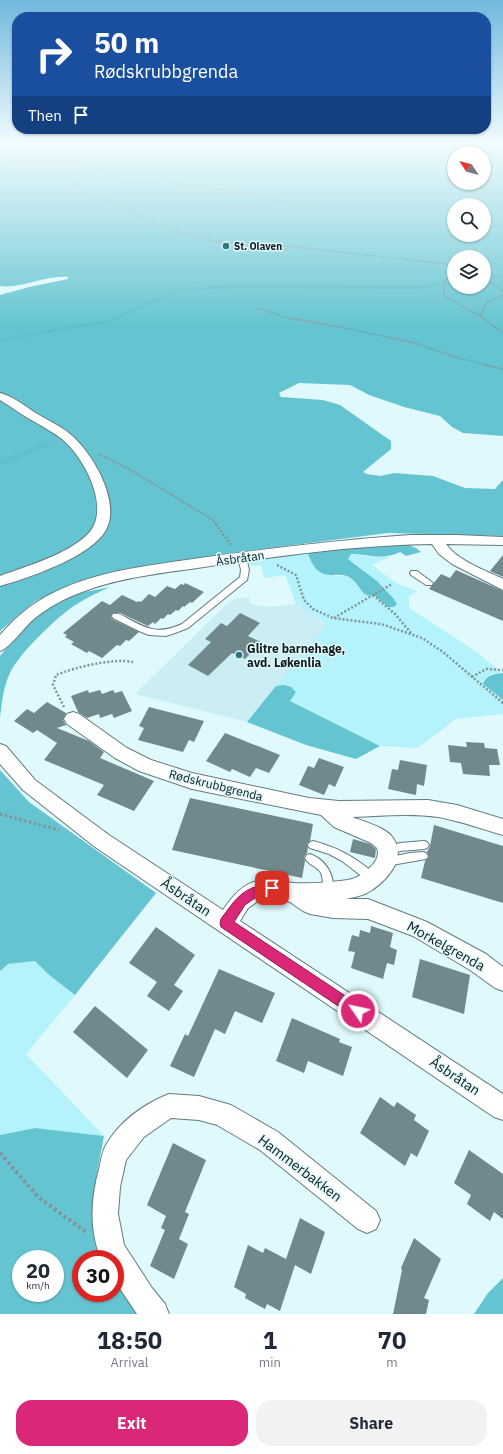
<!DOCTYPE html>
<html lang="en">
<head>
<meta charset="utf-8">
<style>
  body { margin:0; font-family:"IBM Plex Sans",sans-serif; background:#f2f2f3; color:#1f2937; height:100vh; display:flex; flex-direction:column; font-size:15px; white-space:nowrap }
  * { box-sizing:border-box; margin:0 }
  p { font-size:13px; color:#747a83 }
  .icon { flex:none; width:22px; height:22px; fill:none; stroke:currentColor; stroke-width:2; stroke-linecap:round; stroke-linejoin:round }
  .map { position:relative; height:1314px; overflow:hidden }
  .side { display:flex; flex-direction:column; background:#fff; flex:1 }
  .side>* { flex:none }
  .hud { position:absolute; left:12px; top:12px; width:479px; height:122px; border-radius:16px; box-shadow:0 1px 3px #0004; background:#1a4fa0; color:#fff; overflow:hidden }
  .needle { width:26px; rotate:305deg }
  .tools { position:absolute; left:447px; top:146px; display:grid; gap:8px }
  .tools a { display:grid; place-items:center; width:44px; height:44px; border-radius:50%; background:#fff; box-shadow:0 1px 3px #0004; font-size:20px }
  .speed { position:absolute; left:12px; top:1250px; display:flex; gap:8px; font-size:20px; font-weight:700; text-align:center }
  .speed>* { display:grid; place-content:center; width:52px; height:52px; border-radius:50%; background:#fff; box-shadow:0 1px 3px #0004; line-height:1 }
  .speed small { font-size:10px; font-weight:400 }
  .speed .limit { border:6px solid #d22; background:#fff; color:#111 }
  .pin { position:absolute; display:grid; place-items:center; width:34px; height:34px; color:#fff; margin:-17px; border-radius:8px; box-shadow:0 2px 6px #0006 }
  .me { position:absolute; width:44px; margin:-22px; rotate:304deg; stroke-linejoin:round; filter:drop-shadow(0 0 3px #0008) }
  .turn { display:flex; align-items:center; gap:14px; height:84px; padding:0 16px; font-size:18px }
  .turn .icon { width:52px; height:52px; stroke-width:2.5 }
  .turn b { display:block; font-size:28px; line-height:34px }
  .then { display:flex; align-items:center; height:38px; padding:0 16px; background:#0003; gap:8px; font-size:15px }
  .eta { display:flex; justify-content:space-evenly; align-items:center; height:68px; text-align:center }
  .eta b { font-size:24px; font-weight:800; line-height:28px }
  .action { display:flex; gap:8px; margin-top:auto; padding:8px 16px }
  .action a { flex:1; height:46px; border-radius:16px; background:#db2777; color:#fff; font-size:16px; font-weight:800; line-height:46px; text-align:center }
  .action a+a { background:#f2f2f3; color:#1f2937 }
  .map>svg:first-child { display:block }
  .built { fill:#caeef3 }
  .green { fill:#b5f3fc }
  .forest { fill:#65c4d1; fill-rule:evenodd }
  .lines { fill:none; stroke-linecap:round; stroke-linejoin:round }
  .stream-far1 { stroke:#5fbfcc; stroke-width:3 }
  .stream { stroke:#5fbfcc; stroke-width:4 }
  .building { fill:#71898c }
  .lane-casing { stroke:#637b7e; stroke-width:2 }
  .street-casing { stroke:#637b7e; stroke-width:2 }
  .path-far5 { stroke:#829497; stroke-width:1; stroke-dasharray:1 1; stroke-linecap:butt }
  .path-far4 { stroke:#829497; stroke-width:1.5; stroke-dasharray:1 1; stroke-linecap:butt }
  .path-far3 { stroke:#829497; stroke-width:2; stroke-dasharray:1.5 1.5; stroke-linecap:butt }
  .path-far2 { stroke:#829497; stroke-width:2.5; stroke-dasharray:2 2; stroke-linecap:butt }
  .path-far1 { stroke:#829497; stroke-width:3; stroke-dasharray:2.5 2.5; stroke-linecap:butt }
  .path { stroke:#829497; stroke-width:4; stroke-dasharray:3 3; stroke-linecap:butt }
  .lane { fill:#fff; fill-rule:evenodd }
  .street { fill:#fff; fill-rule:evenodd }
  .route { fill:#db2777; stroke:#8e194d }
  .poi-dot { fill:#2f7780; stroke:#dff9fd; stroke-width:1.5 }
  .labels { text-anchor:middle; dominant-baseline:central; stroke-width:3; stroke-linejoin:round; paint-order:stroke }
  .far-poi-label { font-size:10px; font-weight:bold; fill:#10191a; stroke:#dff9fd; text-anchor:start }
  .street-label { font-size:12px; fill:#10191a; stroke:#dff9fd }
  .poi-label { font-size:12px; font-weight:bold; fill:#10191a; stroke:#dff9fd; text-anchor:start }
  .near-street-label { font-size:14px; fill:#10191a; stroke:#dff9fd }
</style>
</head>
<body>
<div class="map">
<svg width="503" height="1314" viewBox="0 0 503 1314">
  <rect width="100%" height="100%" fill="#dff9fd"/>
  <polygon class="built" points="249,597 250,604 270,607 296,604 327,624 247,722 135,694 229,602 235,599"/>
  <g class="green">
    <path d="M 312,552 L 335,576 L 346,576 L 353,580 L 359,588 L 381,600 L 393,598 L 364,570 L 348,559 L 351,554 L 375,557 L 390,557 L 372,565 L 396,583 L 417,591 L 409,597 L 409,608 L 477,652 L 502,673 L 491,674 L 483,684 L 503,700 L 503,714 L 456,719 L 418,748 L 380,746 L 289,700 L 296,692 C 290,686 285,685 276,686 L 327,624 L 296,604 L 285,575 L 264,578 L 261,565 L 251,566 L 249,562 Z"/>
    <polygon points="35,961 48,974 75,995 26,1054 104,1136 35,1128 0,1135 0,971 8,964"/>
  </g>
  <g class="forest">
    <path d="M 0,143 L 503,143 L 503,436 L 463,433 L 452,427 L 440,416 L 404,407 L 369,395 L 350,385 L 299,383 L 279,393 L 281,397 L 323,400 L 340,405 L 391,441 L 391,449 L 363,472 L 367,474 L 380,476 L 394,473 L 433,476 L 465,488 L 495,489 L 503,480 L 503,536 L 388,533 L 223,554 L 94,577 L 55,591 L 34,602 L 0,631 L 0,295 L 29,287 L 68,279 L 68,277 C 44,275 23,289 0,286 ZM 454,153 L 484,153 L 484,183 L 454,183 ZM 454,205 L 484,205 L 484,235 L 454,235 ZM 454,257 L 484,257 L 484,287 L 454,287 Z"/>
    <path d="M 403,543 L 416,548 L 421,552 L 406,556 L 400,552 C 381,561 370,554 351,554 L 348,559 L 377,581 L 393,598 L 397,604 L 394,607 L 388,607 L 374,595 C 363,599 360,586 353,580 C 338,566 321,589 308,554 L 312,552 Z"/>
    <path d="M 110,587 C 99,592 88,597 77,604 C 59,615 19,653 10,673 C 3,687 2,702 0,718 L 0,656 L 16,636 L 28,622 L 55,603 L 80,593 Z"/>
    <path d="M 503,673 L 503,700 L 483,684 C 486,675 494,674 503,673 Z"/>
    <polygon points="284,685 291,687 296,692 290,701 380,746 356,759 306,745 247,722 276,686"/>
    <polygon points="0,770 29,802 156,893 75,995 48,974 35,961 8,964 0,971"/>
    <path d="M 35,1128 L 104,1136 L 96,1178 L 93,1212 L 103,1259 L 81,1259 L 81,1293 L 115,1293 L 115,1279 L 139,1314 L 0,1314 L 0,1135 ZM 21,1259 L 55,1259 L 55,1293 L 21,1293 Z"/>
    <polygon points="503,1278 503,1314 474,1314 488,1293"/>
  </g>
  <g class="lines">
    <g class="stream-far1">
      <polyline points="484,278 503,276"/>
      <polyline points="0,340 109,321 179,290 243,286 417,288 454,282"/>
    </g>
    <polyline class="stream" points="0,463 48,444"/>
  </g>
  <g class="building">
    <polygon points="503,555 503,577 490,571"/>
    <polygon points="456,570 503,591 503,621 429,589 441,574 450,578"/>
    <polygon points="185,583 204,592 192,603 190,602 184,607 183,606 178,611 176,610 170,615 168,614 163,619 161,618 155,624 153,622 148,626 120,613 112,613 111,617 112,619 139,632 129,641 126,640 120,646 117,645 102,658 89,651 87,653 71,644 74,642 65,637 67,635 63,633 102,601 110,605 122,595 137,602 139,601 141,602 149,594 155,597 167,586 175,589 181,584 184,585"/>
    <polygon points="240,613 260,623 248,636 261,642 245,659 232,653 208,676 188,665 211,642 205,639 221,623 227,626"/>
    <polygon points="88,690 89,693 100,690 102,694 113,690 115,693 122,691 132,711 114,718 112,714 100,718 99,714 87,718 78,712 71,696"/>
    <polygon points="47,702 66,713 63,720 66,725 57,728 89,741 104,752 100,758 154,781 134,811 97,795 104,785 44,760 57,743 37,730 33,733 14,721 27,709 34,713"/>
    <polygon points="149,707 204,721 194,742 189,740 183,752 138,740 144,728 139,726"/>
    <polygon points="225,733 280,755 269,773 256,768 250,777 232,769 230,772 206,761"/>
    <polygon points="466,742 484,743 485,748 497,749 500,765 489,765 490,776 463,774 461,763 450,762 448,745 467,747"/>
    <polygon points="319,758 344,767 335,787 329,784 324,795 299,785 308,766 314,768"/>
    <polygon points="400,760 427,765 424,786 417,784 416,795 388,789 392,769 398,770"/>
    <polygon points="190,798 313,824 310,841 307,844 308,848 307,853 304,857 305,861 302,878 172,850"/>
    <polygon points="434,825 503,846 503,903 421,878 425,861 429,857 427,852 430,846"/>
    <polygon points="353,839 370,844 376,849 375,858 350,852"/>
    <polygon points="371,926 393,933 390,947 397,950 394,965 387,963 383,979 351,968 355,952 348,951 352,935 359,937 360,930 370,933"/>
    <polygon points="156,927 195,955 174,985 183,991 169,1011 147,996 157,982 129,963"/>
    <polygon points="420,959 470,975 464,1014 412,997"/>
    <polygon points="219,969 275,993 262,1023 235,1011 225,1034 215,1029 194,1077 170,1066 185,1034 188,1036"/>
    <polygon points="95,1006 148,1050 127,1078 73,1032"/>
    <polygon points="292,1018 340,1039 339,1042 352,1047 343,1076 308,1061 304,1073 276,1061"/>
    <polygon points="380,1097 394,1107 397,1102 416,1115 414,1120 429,1131 417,1157 411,1153 405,1166 360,1133"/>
    <polygon points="173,1143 206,1160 185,1212 189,1214 179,1239 188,1244 174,1279 150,1266 165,1230 161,1228 166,1216 147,1205"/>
    <polygon points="469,1150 503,1174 503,1219 494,1212 490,1221 467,1204 471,1195 454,1183"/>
    <polygon points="300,1218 325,1232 311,1274 295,1265 280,1311 267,1304 265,1309 245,1298 246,1294 234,1287 248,1245 263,1253 265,1248 286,1259"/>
    <polygon points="414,1238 441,1259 424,1298 429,1300 426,1314 393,1314 402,1270 401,1268"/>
  </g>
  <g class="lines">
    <g class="lane-casing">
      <g id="lane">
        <path d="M 239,555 L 242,555 L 246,557 L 249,570 L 247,580 L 188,628 L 175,633 L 166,636 L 149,635 L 139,631 L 113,618 L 112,616 L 113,614 C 118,613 121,615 125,617 C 147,629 158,635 182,624 L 240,577 L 241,570 L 238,557 Z"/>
        <polygon points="411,571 417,571 433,583 432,585 426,585 411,575 410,573"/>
        <path d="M 313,841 C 339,848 355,857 376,875 L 377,878 L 376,881 L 372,883 L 368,881 L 342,861 L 329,854 L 310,848 L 308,845 L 310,842 Z"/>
        <polygon points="424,841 427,842 429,845 427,848 424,849 400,851 388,855 385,854 383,851 385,848 400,843"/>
        <polygon points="423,852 426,853 428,856 426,859 386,866 383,865 381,862 383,859 386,858 410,853"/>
        <path d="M 310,854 C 323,859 331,869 333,883 C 334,887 335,891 333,895 L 329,897 L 325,895 C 322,888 324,880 321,873 C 317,866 308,865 305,858 L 307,855 Z"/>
      </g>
    </g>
    <g class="street-casing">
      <g id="street">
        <path d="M 0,393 C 12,396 24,405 34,412 C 46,420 60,425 70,434 C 93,453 121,502 106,530 C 91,557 28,578 0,586 L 0,576 C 27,566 66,555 87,535 C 113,510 84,457 62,439 C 53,432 43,427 33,421 C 22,415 12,407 0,400 Z"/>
        <path d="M 410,535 L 457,535 L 503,537 L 503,545 L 446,544 C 458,561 485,570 503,579 L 503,590 L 452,564 L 439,554 L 432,544 C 355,545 279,556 204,567 C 163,573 121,577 82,592 C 65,598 49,607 35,618 C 25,626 10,648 0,651 L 0,635 C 16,617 33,602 55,592 C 97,571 147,566 193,559 C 265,549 337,540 410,535 Z"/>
        <path d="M 73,712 L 79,714 L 127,748 L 151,760 L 192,773 L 309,798 L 339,801 L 428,800 L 457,805 L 503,819 L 503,835 C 482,829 460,821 438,817 C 410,813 380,816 352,817 C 363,821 387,828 393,838 C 408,859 385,883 367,893 C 361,896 353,897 346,899 L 368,899 L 427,922 L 486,954 L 503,967 L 503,991 L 495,988 L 470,970 L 413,936 L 368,919 L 333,918 L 310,914 L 303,911 L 290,902 L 272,898 L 261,899 L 248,908 L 240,921 L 503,1094 L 503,1120 L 494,1117 L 95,847 L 23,790 L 0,764 L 0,744 L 6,746 L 35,780 L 109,835 L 223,910 C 231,898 242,884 257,881 C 270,878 282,882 294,883 C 306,884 345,882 355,878 C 360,876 364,872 368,869 C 375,864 380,856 377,848 L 371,843 L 334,827 L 321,815 L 192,789 L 139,771 L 115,758 L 67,724 L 64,719 L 67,714 Z"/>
        <path d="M 169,1094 L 199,1096 L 231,1105 L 278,1132 L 376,1211 L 380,1220 L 376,1229 L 367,1233 L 358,1229 L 260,1150 L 217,1125 L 199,1120 L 171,1118 L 144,1137 L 126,1160 L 120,1187 L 118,1214 L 124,1245 L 152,1288 L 165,1304 L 169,1314 L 137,1314 L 115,1281 L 115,1259 L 101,1259 C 89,1230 91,1198 99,1169 C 101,1161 102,1152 106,1145 C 120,1121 144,1104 169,1094 Z"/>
      </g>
    </g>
    <g class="path-far5">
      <path d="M 50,143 C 66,156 84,162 103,169 C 110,171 116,176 123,178 C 141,184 161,184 177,173 C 170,164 154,156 155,143"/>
      <polyline points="0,159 40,162 79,160"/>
      <polyline points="79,160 83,167 83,171 72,184 84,192 125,207 148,220 181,233 217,241"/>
      <polyline points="51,161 63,153"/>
      <polyline points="165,180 173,183 255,194 295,205 314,205"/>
    </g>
    <g class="path-far4">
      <polyline points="210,240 256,247 289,246 454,265"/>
      <polyline points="454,267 452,273 444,282 444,296 480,316 503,333"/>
      <polyline points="484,278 503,291"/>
      <polyline points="258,308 288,318 340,327 415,343 459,358 490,366"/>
      <polyline points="480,316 488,302 503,295"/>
    </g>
    <g class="path-far3">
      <polyline points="486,365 503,369"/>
      <polyline points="99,454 134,472 213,520 216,525"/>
    </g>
    <g class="path-far2">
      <polyline points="216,524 231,545"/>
      <polyline points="277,565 296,575 304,600 313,609 333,618 381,624 422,638 443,652 503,703"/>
      <polyline points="373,595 395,614 411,633"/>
      <polyline points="334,618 392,584"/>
      <polyline points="472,677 486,669 503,670"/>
      <path d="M 64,707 L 53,685 L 56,675 C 76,667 113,658 133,662"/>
    </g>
    <polyline class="path-far1" points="0,814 59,830"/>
    <polyline class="path" points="0,1153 38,1197 86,1232"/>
    <use href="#lane" class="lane"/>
    <use href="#street" class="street"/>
  </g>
  <linearGradient id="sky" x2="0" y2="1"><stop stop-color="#71b8dd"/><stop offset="0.44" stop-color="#f1fcfe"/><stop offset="1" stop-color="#f1fcfe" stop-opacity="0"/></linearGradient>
  <rect width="503" height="327" fill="url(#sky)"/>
  <path class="route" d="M 272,883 L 276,885 L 278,888 L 276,892 L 259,895 L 245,905 L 234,922 L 362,1007 L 364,1011 L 362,1016 L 358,1018 L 353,1016 L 221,927 L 220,923 L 221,919 C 237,897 243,887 272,883 Z"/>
  <g class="poi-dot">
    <circle cx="226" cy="246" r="4"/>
    <circle cx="239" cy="655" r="4"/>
  </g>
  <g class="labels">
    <g class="far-poi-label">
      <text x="234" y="246">St. Olaven</text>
    </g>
    <g class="street-label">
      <text transform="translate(240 558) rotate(-8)">Åsbråtan</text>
      <text transform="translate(216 785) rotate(14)">Rødskrubbgrenda</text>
    </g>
    <g class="poi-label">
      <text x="247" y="648">Glitre barnehage,<tspan x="247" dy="14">avd. Løkenlia</tspan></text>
    </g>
    <g class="near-street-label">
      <text transform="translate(186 897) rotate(34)">Åsbråtan</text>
      <text transform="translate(446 946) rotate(29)">Morkelgrenda</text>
      <text transform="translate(455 1076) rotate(34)">Åsbråtan</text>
      <text transform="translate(300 1168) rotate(37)">Hammerbakken</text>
    </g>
  </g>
</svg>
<div class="tools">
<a><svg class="needle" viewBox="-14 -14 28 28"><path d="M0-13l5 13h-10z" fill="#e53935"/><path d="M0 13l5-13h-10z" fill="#747a83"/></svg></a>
<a><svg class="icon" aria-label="search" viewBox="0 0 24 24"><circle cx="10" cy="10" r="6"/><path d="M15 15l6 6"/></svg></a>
<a><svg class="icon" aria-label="layers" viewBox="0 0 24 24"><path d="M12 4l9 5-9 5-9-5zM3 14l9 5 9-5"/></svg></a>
</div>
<div class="speed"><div>20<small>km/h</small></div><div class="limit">30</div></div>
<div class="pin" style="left:272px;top:888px;background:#d93025"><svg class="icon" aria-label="arrive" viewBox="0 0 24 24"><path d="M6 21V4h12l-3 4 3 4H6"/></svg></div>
<svg class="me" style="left:358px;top:1011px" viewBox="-20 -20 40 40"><circle r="17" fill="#db2777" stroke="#fff" stroke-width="3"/><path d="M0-11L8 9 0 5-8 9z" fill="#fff"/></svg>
<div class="hud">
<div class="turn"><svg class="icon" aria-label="right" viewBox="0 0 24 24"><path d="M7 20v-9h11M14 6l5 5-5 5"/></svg><div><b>50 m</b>Rødskrubbgrenda</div></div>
<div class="then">Then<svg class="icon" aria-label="arrive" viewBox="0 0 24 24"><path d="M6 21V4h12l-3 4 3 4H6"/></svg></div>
</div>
</div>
<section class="side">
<div class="eta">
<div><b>18:50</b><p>Arrival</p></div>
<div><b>1</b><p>min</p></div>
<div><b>70</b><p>m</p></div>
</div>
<div class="action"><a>Exit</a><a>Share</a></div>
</section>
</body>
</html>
